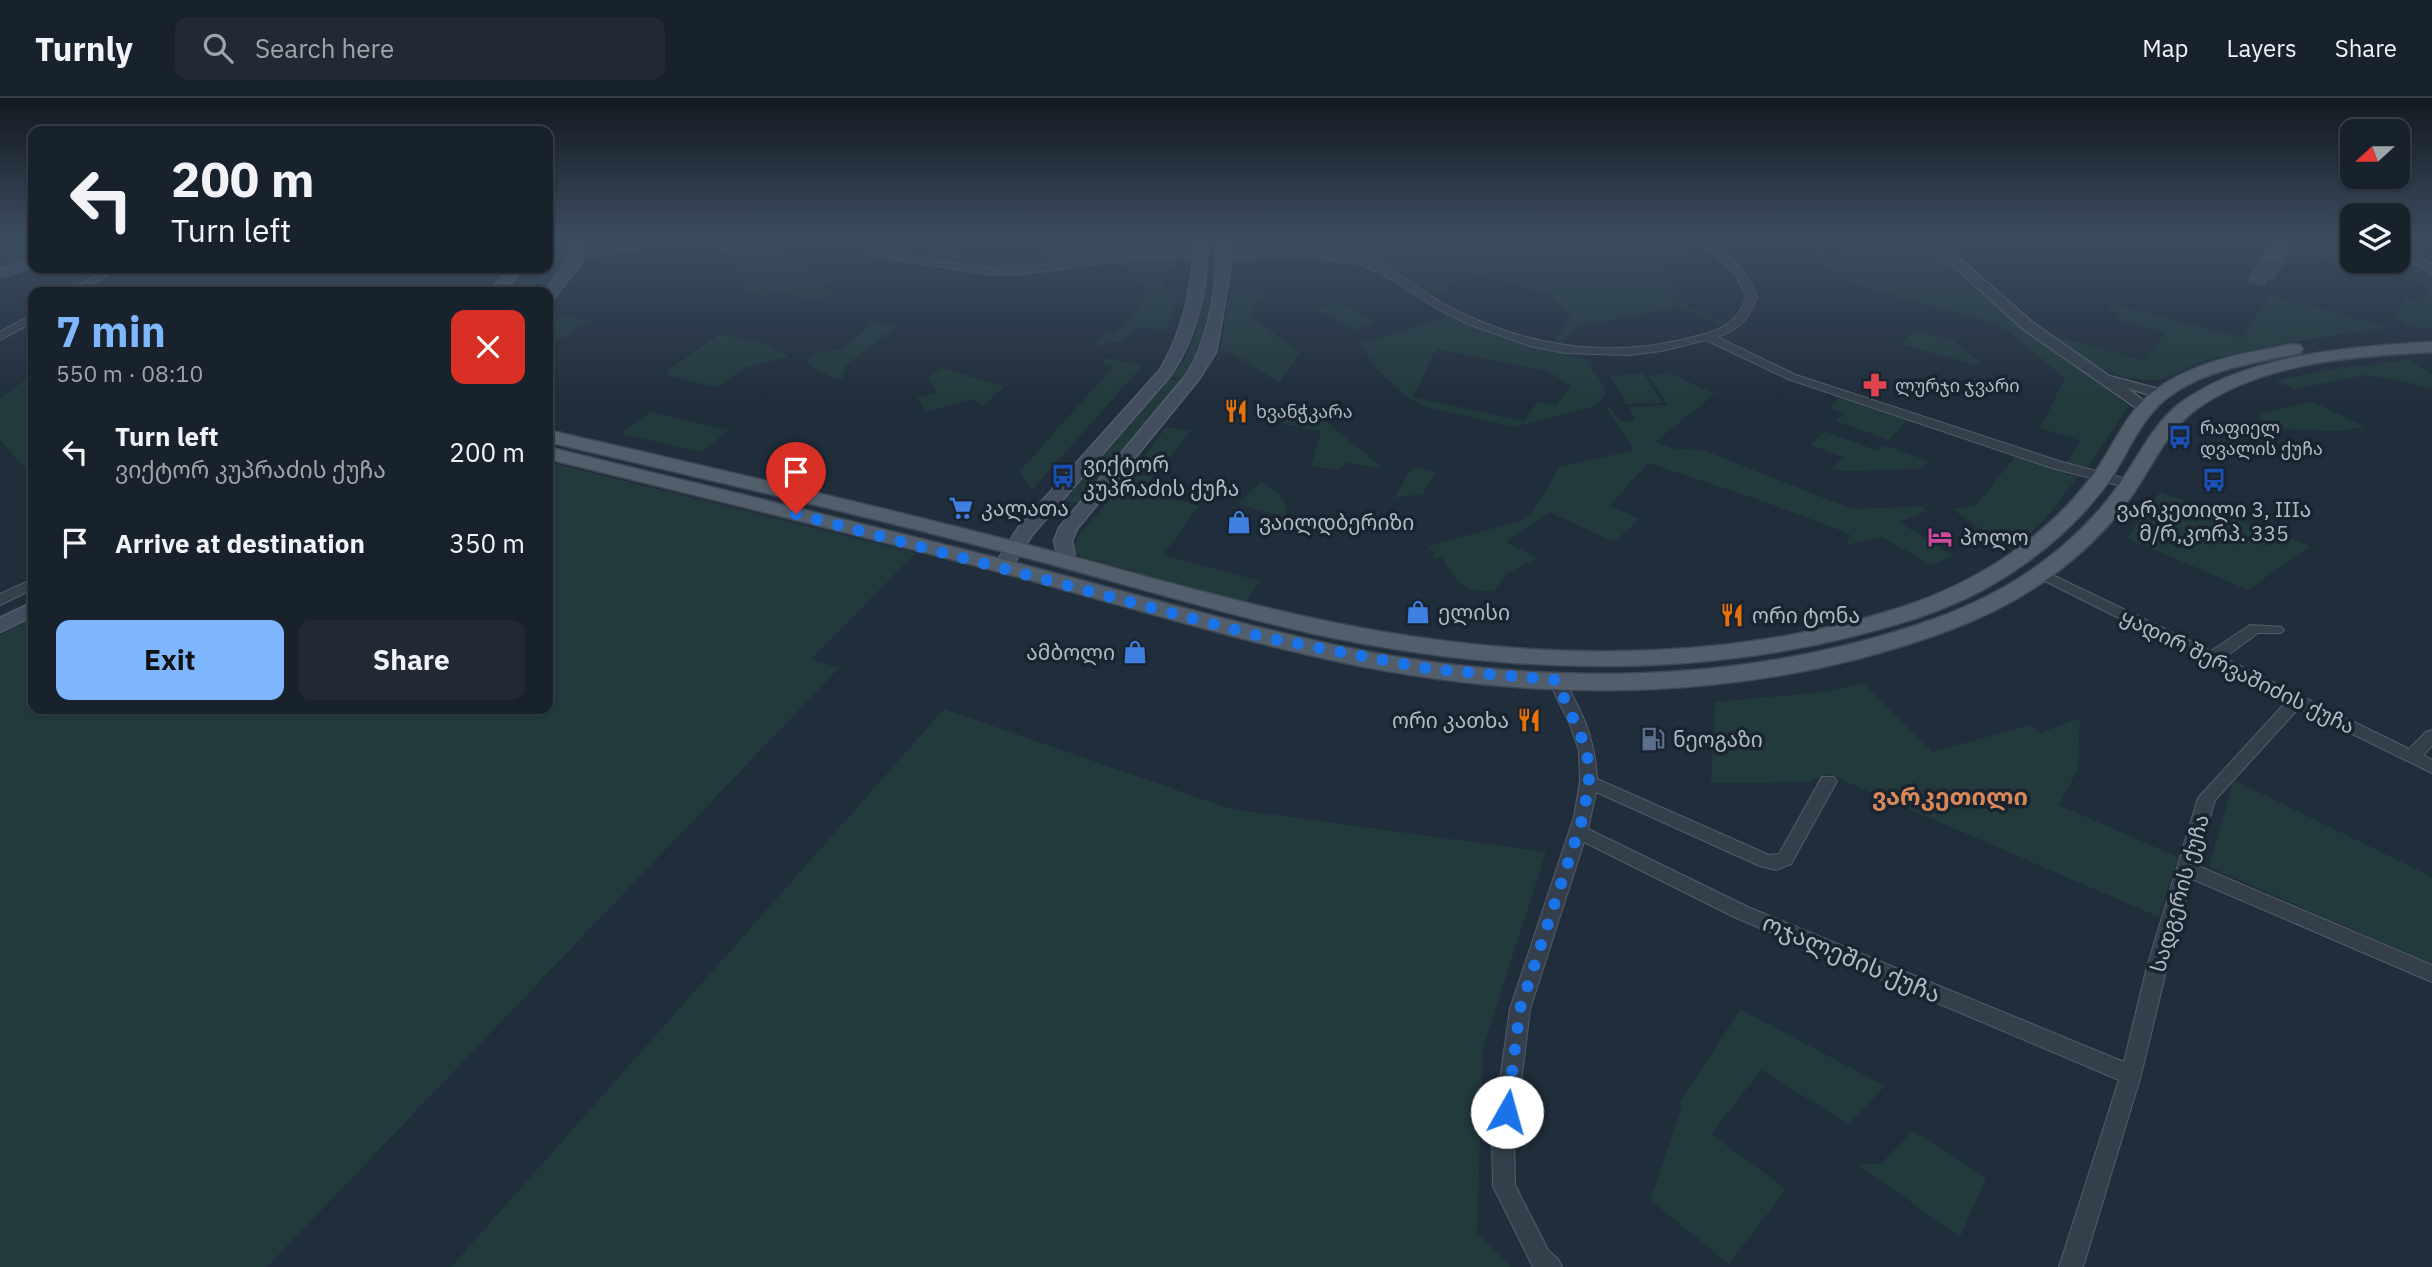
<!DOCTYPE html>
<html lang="en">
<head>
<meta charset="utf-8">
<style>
  body { margin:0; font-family:"IBM Plex Sans","Noto Sans Georgian",sans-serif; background:#212a34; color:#f1f3f6; height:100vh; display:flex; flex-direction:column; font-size:26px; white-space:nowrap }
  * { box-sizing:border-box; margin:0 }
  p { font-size:23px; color:#9fa4a9 }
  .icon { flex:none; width:38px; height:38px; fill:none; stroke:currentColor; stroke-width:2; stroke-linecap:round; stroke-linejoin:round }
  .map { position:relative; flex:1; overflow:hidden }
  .details { position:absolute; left:28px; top:189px; width:525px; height:427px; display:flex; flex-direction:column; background:#18222c; border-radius:14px; box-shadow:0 2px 5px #0004,0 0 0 2px #363f48 }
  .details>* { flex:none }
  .hud { position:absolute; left:28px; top:28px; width:525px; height:147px; border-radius:14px; box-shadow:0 2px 5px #0004,0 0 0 2px #363f48; background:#18222c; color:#f1f3f6; overflow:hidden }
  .needle { width:46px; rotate:249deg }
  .fabs { position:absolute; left:2340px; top:21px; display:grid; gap:14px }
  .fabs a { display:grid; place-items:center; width:70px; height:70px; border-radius:14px; background:#18222c; box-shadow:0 2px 5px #0004,0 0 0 2px #363f48; font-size:35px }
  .pin { position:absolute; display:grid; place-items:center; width:60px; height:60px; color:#fff; margin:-72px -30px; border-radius:50% 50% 50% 0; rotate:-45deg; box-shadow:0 0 7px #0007 }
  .pin .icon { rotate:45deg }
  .me { position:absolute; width:77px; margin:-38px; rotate:7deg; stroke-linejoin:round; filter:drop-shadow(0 0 5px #0008) }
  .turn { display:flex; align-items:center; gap:24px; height:147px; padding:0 28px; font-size:32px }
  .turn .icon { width:91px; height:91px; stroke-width:2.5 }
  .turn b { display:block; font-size:49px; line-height:60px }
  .round { display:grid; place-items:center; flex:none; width:74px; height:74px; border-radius:14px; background:#212a34 }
  .overview { display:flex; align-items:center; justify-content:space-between; height:119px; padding:0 28px }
  h1 { font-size:42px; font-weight:700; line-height:52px; color:#7eb7fd }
  .button { display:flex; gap:14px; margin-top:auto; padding:14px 28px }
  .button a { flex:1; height:80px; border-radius:14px; background:#7eb7fd; color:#111; font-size:28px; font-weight:700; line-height:80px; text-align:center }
  .button a+a { background:#212a34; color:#f1f3f6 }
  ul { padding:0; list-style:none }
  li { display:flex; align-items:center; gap:21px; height:91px; padding:0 28px }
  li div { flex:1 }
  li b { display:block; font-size:26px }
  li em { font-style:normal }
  header { display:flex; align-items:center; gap:42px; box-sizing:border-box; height:98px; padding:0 35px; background:#18222c; border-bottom:2px solid #363f48 }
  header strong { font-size:33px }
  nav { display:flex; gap:38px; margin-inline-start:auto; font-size:24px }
  .search { width:490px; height:63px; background:#212a34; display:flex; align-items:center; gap:18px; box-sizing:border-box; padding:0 24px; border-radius:14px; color:#9fa4a9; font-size:26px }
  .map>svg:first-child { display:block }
  .green { fill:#223a3c; fill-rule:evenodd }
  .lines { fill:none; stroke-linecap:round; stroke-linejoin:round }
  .minor-casing { stroke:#525d69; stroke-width:2 }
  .tertiary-casing { stroke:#525d69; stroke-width:3 }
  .secondary-casing { stroke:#525d69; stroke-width:3 }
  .primary-casing { stroke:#3e4854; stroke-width:3 }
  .minor { fill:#343f4b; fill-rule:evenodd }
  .tertiary { fill:#343f4b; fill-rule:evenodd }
  .secondary { fill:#424e5e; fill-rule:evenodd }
  .primary { fill:#525e6b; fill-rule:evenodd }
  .wall { fill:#3a4754 }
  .building { fill:#445362; stroke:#303a45; stroke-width:2 }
  .route { stroke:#1a73e8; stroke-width:12; stroke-dasharray:0 21.6 }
  .labels { text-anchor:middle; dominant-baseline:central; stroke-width:7; stroke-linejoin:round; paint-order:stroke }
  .far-poi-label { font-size:18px; fill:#afbac7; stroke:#1a2430; text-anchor:start }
  .poi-label { font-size:21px; fill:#afbac7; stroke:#1a2430; text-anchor:start }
  .street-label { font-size:21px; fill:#afbac7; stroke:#1a2430 }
  .quarter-label { font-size:24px; font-weight:bold; fill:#d98858; stroke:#1a2430 }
  .near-street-label { font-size:24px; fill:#afbac7; stroke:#1a2430 }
</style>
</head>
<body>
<header>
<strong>Turnly</strong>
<div class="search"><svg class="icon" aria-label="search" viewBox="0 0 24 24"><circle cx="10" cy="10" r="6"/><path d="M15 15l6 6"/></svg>Search here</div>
<nav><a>Map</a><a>Layers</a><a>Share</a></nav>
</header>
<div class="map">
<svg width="2432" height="1169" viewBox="0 0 2432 1169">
  <rect width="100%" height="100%" fill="#202d3b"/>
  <g class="green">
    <polygon points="0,139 33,139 33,160 0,171"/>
    <path d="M 548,139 L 570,139 C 569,165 560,176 543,194 L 506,194 L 526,170 L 548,170 Z"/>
    <polygon points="937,139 977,139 966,150 947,149 944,152 970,158 964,163 928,156 939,148 929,145"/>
    <polygon points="1089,139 1126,139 1145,153 1099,157 1017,170 976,169 987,156 1017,159 1096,147"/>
    <polygon points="1260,139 1612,139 1629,144 1640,153 1712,151 1715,154 1645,156 1678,186 1670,201 1729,226 1726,228 1679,209 1577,228 1561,248 1552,246 1571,219 1547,195 1466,175 1438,197 1432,196 1393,174 1360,159 1265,156"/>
    <polygon points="2255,139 2352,139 2352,163 2398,163 2398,157 2432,178 2432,230 2408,229 2394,220 2405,201 2419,204 2430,192 2414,183 2273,150"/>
    <polygon points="1888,142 1927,144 2018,225 2129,308 2089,368 2081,369 2066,365 2081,343 2040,330 2065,280 2007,232 1994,225 1856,187 1844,182 1846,179 1828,173 1814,161 1820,152 1834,159 1864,149 1891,147"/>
    <polygon points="782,149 789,165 820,172 812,178 832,183 822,190 834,193 817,204 774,192 765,198 744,191 731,161 741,155"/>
    <polygon points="1156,160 1179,162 1178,170 1162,173 1165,190 1179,191 1167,233 1137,229 1123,243 1093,248 1107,234 1115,236 1143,205 1143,191 1120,165"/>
    <path d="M 1206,167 L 1215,168 L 1202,254 L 1182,281 L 1172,279 C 1199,246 1202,209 1206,167 Z"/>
    <polygon points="1230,192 1260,195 1251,219 1300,254 1279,285 1236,257 1220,252"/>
    <path d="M 2269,197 L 2393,230 C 2330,236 2270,247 2208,262 C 2191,266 2168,283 2153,282 C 2105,281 2084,263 2047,236 L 2145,263 L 2165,235 L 2117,221 L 2120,215 L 2106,211 L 2112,206 L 2242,240 Z"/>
    <polygon points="1340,204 1375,224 1353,232 1318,211"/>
    <polygon points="566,217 589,223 551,246 548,245 548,228"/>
    <path d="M 1450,219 L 1523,247 L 1586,261 L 1603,287 L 1605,296 L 1598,306 L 1591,309 L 1515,329 L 1425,309 L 1406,299 L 1373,267 L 1361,245 ZM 1436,251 L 1548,273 L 1571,288 L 1556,307 L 1538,303 L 1524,323 L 1413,299 Z"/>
    <polygon points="874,224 896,229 846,267 843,280 835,281 806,265 812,257 843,250"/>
    <polygon points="1914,232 1954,243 1980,264 1978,268 1901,246"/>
    <polygon points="720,236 767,247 790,258 744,270 717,290 667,277 668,272"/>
    <polygon points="1106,260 1143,267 1032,392 1019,374 1113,269 1101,265"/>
    <polygon points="2409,262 2432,276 2432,291 2398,282 2363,277 2296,291 2275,283 2328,272"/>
    <polygon points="941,270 1004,288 983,309 975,301 925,314 917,300 937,295 928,280"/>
    <path d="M 1668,274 L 1715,296 L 1655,344 L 1675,351 L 1703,352 L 1852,411 L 1922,408 L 1927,413 L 1899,424 L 1953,458 L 1931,467 L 1882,439 L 1846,447 L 1850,436 L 1765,404 L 1648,365 L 1609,408 L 1640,421 L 1614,444 L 1549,414 L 1506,444 L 1537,460 L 1505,477 L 1495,492 C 1465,496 1455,484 1442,459 L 1432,461 L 1434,454 L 1428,448 L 1520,423 L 1532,415 L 1560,369 L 1634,352 L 1607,311 L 1610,309 L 1620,323 L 1636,323 L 1629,309 L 1668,307 L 1648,278 Z"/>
    <polygon points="1643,275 1663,305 1627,306 1610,278"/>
    <polygon points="33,277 33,379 0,342 0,300"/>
    <polygon points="1170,281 1180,283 1078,405 1067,403 1067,400"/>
    <polygon points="1839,300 1847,302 1907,322 1889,342 1836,323 1844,315 1829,310"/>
    <polygon points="2312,303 2365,329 2338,333 2261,330 2261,316"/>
    <polygon points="1304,309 1309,310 1382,369 1381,371 1346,364 1339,372 1311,368 1321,333 1284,326 1283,323"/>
    <polygon points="650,314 729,332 702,354 621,336"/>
    <polygon points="1166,329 1191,333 1142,392 1199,408 1163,457 1260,483 1245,505 1083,459 1074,453 1077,439 1128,381"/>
    <polygon points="1824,333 1878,353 1884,347 1928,363 1921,371 1841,373 1832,370 1844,359 1810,347"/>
    <polygon points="2015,358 2078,379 2045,421 2016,448 1979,430 1952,411 1976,408"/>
    <polygon points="548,364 916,455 811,561 839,570 267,1169 0,1169 0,537 33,519 33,611 548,611"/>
    <polygon points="1413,369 1435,374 1423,396 1394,400"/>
    <path d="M 1261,384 C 1275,393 1291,401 1285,420 L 1239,406 Z"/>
    <polygon points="2160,394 2311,448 2248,492 2127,440"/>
    <polygon points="1863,585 1932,654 2030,627 2040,635 2080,620 2078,671 2059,707 2178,759 2159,819 1828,676 1808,684 1711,685 1715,604 1824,594"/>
    <polygon points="944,611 1231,711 1546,754 1483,950 1477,1135 1511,1169 451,1169"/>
    <polygon points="2234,682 2432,779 2432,866 2209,769"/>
    <polygon points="1740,911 1885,988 1849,1026 1761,972 1711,1036 1786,1091 1729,1166 1650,1102 1682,1009 1679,1006"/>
    <polygon points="1913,1033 1986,1080 1960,1139 1859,1067 1882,1065"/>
  </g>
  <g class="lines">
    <g class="minor-casing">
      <g id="minor">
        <polygon points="675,139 699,139 578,161 573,158 578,155"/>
        <polygon points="715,139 725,139 730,149 734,150 795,139 817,139 734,156 722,154"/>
        <polygon points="878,139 888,140 875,152 878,153 993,171 1023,170 1148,153 1126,139 1138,139 1160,152 1201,155 1206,158 1201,161 1158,158 1023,176 993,177 871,158 864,152"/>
        <path d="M 1698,139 L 1709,139 L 1744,174 L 1757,198 C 1750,220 1739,232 1717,239 L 1796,277 L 2062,364 L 2134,383 L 2136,386 L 2129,390 L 2052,370 L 1788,281 L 1706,242 L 1661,253 L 1629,257 L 1565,255 L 1530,248 L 1468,226 L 1438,211 L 1381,175 L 1360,166 L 1314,160 L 1225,161 L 1220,158 L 1225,155 C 1271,154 1322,147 1367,162 C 1396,171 1419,192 1445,207 C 1519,246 1600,261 1681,242 C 1712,234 1736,232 1747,198 L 1736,177 Z"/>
        <polygon points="108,170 120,170 79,194 67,194"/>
        <polygon points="33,216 33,224 0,242 0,234"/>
        <path d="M 2044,473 L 2211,553 L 2250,527 L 2281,529 L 2284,532 L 2281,535 L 2258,535 L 2224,560 L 2409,651 L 2426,634 L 2432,632 L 2432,648 L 2423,657 L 2432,662 L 2432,675 L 2299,610 L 2215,702 L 2196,767 L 2432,867 L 2432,884 L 2192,781 L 2167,869 L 2141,977 L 2083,1169 L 2059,1169 L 2119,982 L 1734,819 L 1584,744 L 1530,911 L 1514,1040 L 1515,1087 L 1548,1152 L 1558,1161 L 1562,1169 L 1533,1169 L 1493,1088 L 1492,1040 L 1510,911 L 1574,719 L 1580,684 L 1579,652 L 1569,624 L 1548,582 L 1550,578 L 1562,578 C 1582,613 1595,640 1597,681 L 1769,757 L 1779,756 L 1822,679 L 1834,679 L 1837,683 L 1791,766 L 1776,772 L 1760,768 L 1596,694 L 1588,731 L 1748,809 L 2124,964 L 2147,869 L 2198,700 L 2286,604 L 2039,480 L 2037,477 Z"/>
        <polygon points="33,481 33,491 0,507 0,496"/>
      </g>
    </g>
    <g class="tertiary-casing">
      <g id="tertiary">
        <polygon points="1922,139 1935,139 2033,225 2109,278 2166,293 2168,296 2161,300 2127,290 2153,310 2146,314 2141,313 2023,231"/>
        <polygon points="2398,147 2432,166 2432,175 2398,156"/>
      </g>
    </g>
    <g class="secondary-casing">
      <g id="secondary">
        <polygon points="572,139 586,139 582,164 553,201 548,202 548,194 544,194 568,163"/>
        <path d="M 1193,139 L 1207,139 C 1209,186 1197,238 1171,277 L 1032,437 L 1010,472 L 996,472 L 994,468 L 1018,430 L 1160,272 C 1183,233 1195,184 1193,139 Z"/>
        <path d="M 1217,139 L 1231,139 L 1231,168 L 1216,254 L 1199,281 L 1077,431 L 1072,443 L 1076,464 L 1074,468 L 1060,468 L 1054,443 L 1059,430 L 1187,276 C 1211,238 1217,184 1217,139 Z"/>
        <polygon points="33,161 33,169 0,179 0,171"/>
        <polygon points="510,170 524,170 503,194 489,194"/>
        <polygon points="33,504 33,518 0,534 0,520"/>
      </g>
    </g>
    <g class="primary-casing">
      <g id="primary">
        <path d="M 2432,244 L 2432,254 C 2355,258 2263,264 2198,310 C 2167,332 2152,369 2131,399 C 2087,460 2025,503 1955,530 C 1761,604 1546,607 1345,565 C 1232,541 1122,507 1011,477 C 857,436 702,399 548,361 L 548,349 C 705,388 863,425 1020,466 C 1128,494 1235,526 1344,549 C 1539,589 1745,588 1934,521 C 2004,496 2067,455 2113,395 C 2135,366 2150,329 2179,306 C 2243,257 2354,248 2432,244 Z"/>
        <path d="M 2294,246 L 2300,247 L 2303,251 L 2300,255 C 2255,265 2205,271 2167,300 C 2139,322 2128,357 2108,385 C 2061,448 1992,496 1917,520 C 1719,584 1512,579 1310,535 C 1208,512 1109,481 1008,455 C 855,415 701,380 548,344 L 548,332 C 707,369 866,405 1024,446 C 1118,470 1212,498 1307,519 C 1503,562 1709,571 1902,509 C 1976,485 2046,440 2093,377 C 2113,350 2125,315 2153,294 C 2192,263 2246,255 2294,246 Z"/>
      </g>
    </g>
    <use href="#minor" class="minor"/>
    <use href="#tertiary" class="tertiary"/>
    <use href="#secondary" class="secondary"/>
    <use href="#primary" class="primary"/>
  </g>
  <polygon class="wall" points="2274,139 2287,160 2274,182 2269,181 2265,188 2247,184 2259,162"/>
  <polygon class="building" points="2274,139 2297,140 2287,160 2281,159 2278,166 2259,162"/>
  <linearGradient id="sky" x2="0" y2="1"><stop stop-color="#121920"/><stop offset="0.46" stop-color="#3c4c60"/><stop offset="1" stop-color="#3c4c60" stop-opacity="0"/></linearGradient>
  <rect width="2432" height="303" fill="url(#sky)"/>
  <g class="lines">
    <polyline class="route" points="796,416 1267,540 1430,571 1556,582 1587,652 1589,684 1583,719 1520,911 1507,1014"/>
  </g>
  <defs>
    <g id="pharmacy-bare" transform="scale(1.89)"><path d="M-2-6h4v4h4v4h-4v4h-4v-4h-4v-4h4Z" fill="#e0444e" stroke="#1a2430" stroke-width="2.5" paint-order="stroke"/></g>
    <g id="restaurant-bare" transform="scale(1.89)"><path d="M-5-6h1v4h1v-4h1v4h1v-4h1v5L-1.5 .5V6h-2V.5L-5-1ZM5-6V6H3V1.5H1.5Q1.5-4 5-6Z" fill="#e8710a" stroke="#1a2430" stroke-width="2.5" paint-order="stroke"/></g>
    <g id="bus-bare" transform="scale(1.89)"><path d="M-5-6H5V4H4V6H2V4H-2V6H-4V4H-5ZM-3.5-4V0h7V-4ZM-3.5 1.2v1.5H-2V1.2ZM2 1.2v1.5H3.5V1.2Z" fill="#1a4fb4" stroke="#1a2430" stroke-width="2.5" paint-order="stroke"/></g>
    <g id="supermarket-bare" transform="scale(1.89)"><path d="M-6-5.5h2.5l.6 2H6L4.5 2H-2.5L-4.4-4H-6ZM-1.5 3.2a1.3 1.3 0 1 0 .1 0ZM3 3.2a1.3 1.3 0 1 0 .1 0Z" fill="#3f7fe0" stroke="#1a2430" stroke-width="2.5" paint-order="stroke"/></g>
    <g id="shop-bare" transform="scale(1.89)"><path d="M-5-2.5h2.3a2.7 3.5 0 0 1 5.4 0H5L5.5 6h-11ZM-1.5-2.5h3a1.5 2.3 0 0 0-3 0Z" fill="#3f7fe0" stroke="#1a2430" stroke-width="2.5" paint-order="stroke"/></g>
    <g id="hotel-bare" transform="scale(1.89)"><path d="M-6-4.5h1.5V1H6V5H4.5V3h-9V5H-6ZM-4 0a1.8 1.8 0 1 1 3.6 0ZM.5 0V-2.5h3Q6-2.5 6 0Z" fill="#d1479c" stroke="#1a2430" stroke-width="2.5" paint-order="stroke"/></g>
    <g id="fuel-bare" transform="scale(1.89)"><path d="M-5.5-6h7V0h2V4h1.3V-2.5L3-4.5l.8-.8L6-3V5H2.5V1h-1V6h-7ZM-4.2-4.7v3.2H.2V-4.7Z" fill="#5c6f8a" stroke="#1a2430" stroke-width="2.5" paint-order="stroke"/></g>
  </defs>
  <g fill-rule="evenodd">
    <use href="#pharmacy-bare" x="1875" y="287"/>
    <use href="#restaurant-bare" x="1236" y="313"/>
    <use href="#bus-bare" x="2180" y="339"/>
    <use href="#bus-bare" x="1063" y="378"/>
    <use href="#bus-bare" x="2214" y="382"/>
    <use href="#supermarket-bare" x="961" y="410"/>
    <use href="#shop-bare" x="1239" y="424"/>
    <use href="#hotel-bare" x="1940" y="439"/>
    <use href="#shop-bare" x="1418" y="514"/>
    <use href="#restaurant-bare" x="1732" y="517"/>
    <use href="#shop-bare" x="1135" y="554"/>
    <use href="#restaurant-bare" x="1529" y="622"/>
    <use href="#fuel-bare" x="1653" y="641"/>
  </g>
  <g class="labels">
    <g class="far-poi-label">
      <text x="1895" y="287">ლურჯი ჯვარი</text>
      <text x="1256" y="313">ხვანჭკარა</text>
      <text x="2200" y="329">რაფიელ<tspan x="2200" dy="21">დვალის ქუჩა</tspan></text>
    </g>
    <g class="poi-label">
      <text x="1083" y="366">ვიქტორ<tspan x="1083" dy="24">კუპრაძის ქუჩა</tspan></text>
      <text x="981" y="410">კალათა</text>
      <text x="2214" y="411" text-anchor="middle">ვარკეთილი 3, IIIა<tspan x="2214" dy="24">მ/რ,კორპ. 335</tspan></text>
      <text x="1259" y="424">ვაილდბერიზი</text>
      <text x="1960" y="439">პოლო</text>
      <text x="1438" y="514">ელისი</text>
      <text x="1752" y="517">ორი ტონა</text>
      <text x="1115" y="554" text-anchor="end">ამბოლი</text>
      <text x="1509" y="622" text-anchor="end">ორი კათხა</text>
      <text x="1673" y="641">ნეოგაზი</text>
    </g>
    <g class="street-label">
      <text transform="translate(2238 573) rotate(26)">ყადირ შერვაშიძის ქუჩა</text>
      <text transform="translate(2179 795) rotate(-74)">სადგერის ქუჩა</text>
    </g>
    <g class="quarter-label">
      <text x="1950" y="698">ვარკეთილი</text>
    </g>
    <g class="near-street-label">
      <text transform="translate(1852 860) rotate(23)">ოჯალეშის ქუჩა</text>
    </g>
  </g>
</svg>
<div class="fabs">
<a><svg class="needle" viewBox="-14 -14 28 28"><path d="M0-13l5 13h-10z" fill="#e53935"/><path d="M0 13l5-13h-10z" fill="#9fa4a9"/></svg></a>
<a><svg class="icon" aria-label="layers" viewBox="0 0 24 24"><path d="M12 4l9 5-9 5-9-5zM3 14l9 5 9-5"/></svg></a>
</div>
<div class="pin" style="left:796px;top:416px;background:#d93025"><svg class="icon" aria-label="arrive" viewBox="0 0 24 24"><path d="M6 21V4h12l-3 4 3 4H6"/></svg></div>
<svg class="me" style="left:1507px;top:1014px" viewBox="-20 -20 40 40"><circle r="19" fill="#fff"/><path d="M0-13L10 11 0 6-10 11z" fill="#1a73e8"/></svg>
<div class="hud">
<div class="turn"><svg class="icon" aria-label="left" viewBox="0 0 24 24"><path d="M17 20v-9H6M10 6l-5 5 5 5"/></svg><div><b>200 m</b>Turn left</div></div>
</div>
<section class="details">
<div class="overview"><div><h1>7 min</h1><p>550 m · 08:10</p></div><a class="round" style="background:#d93025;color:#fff"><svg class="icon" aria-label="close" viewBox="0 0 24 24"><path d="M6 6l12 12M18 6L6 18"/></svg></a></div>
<ul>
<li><svg class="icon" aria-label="left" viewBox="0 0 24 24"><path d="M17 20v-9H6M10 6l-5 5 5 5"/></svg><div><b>Turn left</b><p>ვიქტორ კუპრაძის ქუჩა</p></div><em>200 m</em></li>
<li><svg class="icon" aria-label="arrive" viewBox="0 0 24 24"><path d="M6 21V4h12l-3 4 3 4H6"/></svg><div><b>Arrive at destination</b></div><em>350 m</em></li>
</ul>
<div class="button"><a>Exit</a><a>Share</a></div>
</section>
</div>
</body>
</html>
